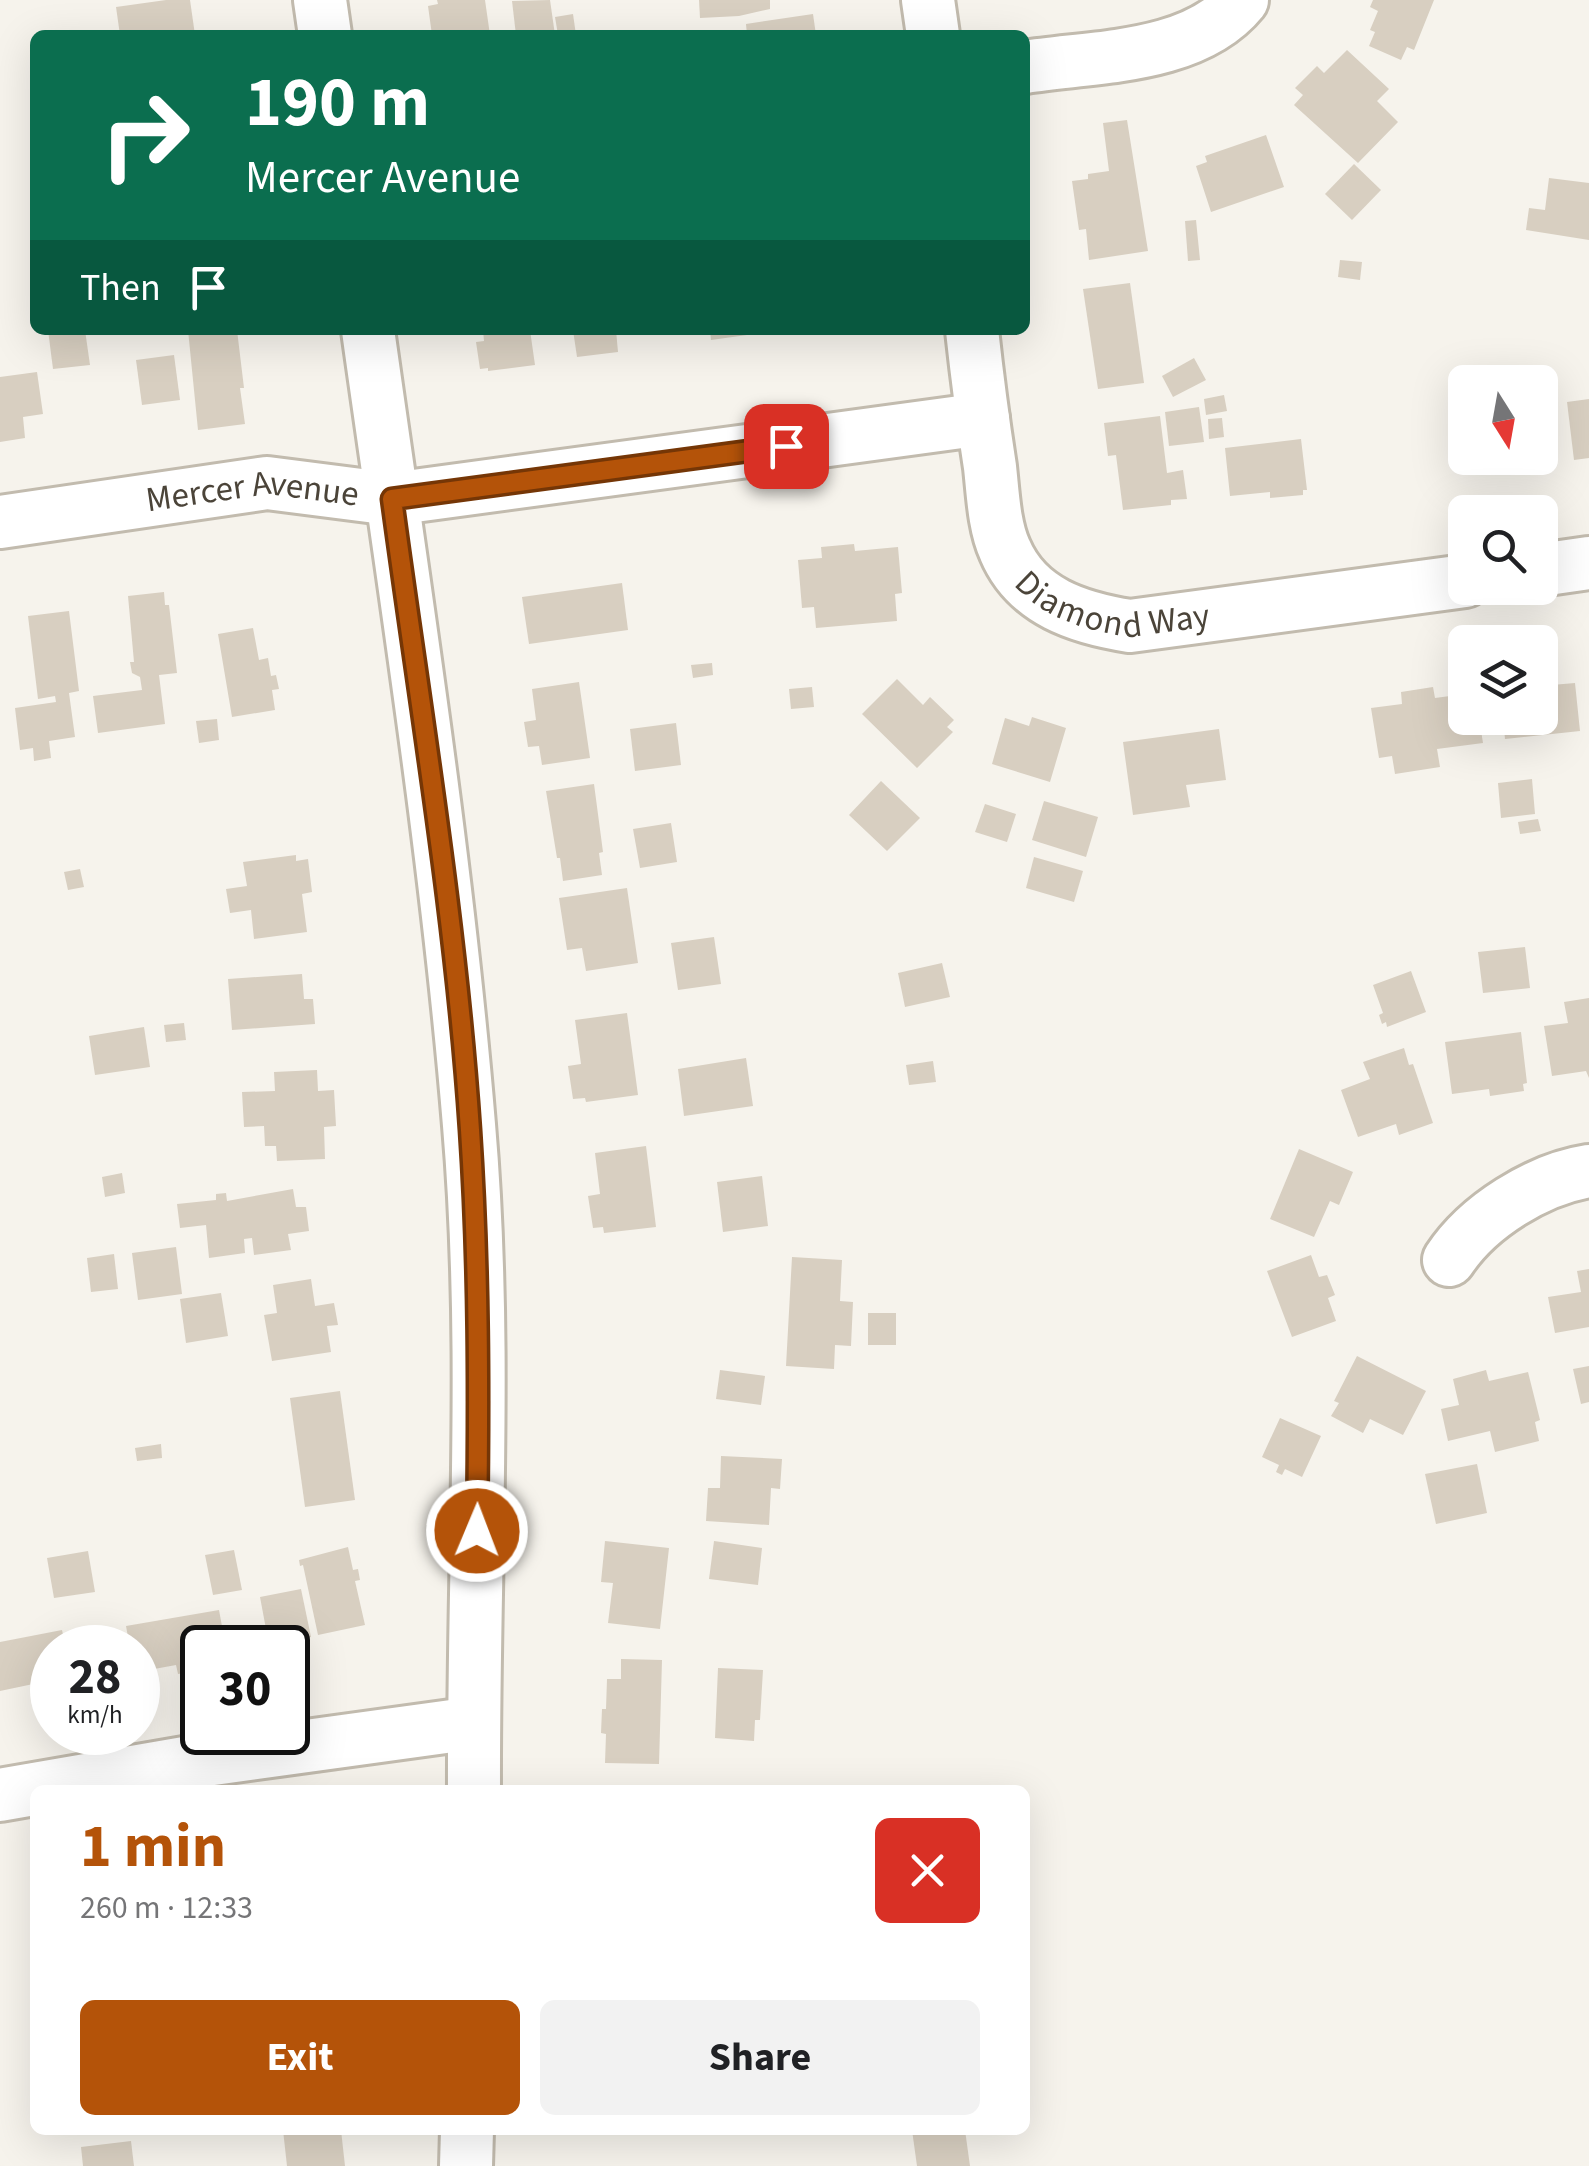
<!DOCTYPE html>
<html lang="en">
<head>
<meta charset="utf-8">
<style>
  body { margin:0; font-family:"Source Sans 3",sans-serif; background:#f2f2f2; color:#202124; height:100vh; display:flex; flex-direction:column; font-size:38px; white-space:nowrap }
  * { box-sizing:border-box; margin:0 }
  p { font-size:32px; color:#757577 }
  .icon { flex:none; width:55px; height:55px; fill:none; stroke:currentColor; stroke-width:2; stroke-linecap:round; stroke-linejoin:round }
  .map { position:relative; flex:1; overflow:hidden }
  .details { position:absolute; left:30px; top:1785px; width:1000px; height:350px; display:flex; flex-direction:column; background:#fff; border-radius:15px; box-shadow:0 10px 40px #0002 }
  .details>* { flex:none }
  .guide { position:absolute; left:30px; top:30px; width:1000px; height:305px; border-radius:15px; box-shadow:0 10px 40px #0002; background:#0b6e4f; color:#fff; overflow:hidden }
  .needle { width:65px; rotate:169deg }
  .buttons { position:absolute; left:1448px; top:365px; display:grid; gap:20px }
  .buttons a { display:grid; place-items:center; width:110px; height:110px; border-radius:15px; background:#fff; box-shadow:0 10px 40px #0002; font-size:50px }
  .speed { position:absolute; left:30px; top:1625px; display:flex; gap:20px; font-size:50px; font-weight:700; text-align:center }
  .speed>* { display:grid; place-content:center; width:130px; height:130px; border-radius:50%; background:#fff; box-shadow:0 10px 40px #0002; line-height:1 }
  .speed small { font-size:25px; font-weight:400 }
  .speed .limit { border:5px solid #111; border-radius:15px; background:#fff; color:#111 }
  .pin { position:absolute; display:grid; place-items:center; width:85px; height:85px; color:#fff; margin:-42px; border-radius:20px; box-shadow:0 5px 15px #0006 }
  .me { position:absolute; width:110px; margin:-55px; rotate:1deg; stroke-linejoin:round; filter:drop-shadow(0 0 8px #0008) }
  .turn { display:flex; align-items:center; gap:35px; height:210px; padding:0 50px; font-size:45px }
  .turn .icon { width:130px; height:130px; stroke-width:2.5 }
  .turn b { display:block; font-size:70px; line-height:85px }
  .then { display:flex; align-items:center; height:95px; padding:0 50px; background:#0003; gap:20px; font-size:38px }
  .round { display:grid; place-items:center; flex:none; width:105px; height:105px; border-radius:15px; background:#f2f2f2 }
  .summary { display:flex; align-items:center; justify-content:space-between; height:170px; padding:0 50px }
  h1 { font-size:60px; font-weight:700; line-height:75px; color:#b45309 }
  .cta { display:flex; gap:20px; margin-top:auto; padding:20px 50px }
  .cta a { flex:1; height:115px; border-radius:15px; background:#b45309; color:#fff; font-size:40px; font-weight:700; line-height:115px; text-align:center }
  .cta a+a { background:#f2f2f2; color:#202124 }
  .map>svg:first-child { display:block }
  .building { fill:#d8cfc1 }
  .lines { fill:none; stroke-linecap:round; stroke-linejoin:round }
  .minor-casing { stroke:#c2bbae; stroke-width:58 }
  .minor { stroke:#fff; stroke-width:52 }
  .route-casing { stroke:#753606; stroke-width:25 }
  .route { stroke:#b45309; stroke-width:18 }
  .labels { text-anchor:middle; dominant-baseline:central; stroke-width:8; stroke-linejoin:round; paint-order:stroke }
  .street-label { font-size:35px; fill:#4b4439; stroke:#fff }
</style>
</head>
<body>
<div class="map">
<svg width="1589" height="2166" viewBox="0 0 1589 2166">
  <rect width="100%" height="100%" fill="#f6f3ec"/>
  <g class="building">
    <polygon points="166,0 190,0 195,35 120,35 116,7"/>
    <polygon points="437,0 485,0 490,35 432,35 428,6 438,4"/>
    <polygon points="550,0 555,35 516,35 512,1"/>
    <polygon points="699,0 770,0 770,9 739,16 700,18"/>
    <polygon points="1373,0 1434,0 1414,50 1407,47 1401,60 1369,46 1375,32 1370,30 1378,11 1370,7"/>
    <polygon points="573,14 576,35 558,35 555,17"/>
    <polygon points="813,14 816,35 747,35 746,24"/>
    <polygon points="1347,50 1389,89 1377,101 1398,122 1358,163 1294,105 1303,95 1295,88 1317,66 1324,73"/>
    <polygon points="1127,120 1148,251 1089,260 1086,229 1079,230 1072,181 1088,179 1088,174 1109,171 1103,123"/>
    <polygon points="1266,135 1284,187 1211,212 1196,166 1207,162 1205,156"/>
    <polygon points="1354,164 1381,190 1352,220 1325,194"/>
    <polygon points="1549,178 1589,183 1589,240 1526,230 1529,208 1545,210"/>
    <polygon points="1196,220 1200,260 1188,261 1185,221"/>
    <polygon points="1340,260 1362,262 1360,280 1338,277"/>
    <polygon points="1130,283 1144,383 1098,389 1083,289"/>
    <polygon points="48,330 85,330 90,365 53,369"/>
    <polygon points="188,330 237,330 244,388 240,388 245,424 198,430"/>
    <polygon points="483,330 530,330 535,365 488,371 488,368 480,369 476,342 484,341"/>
    <polygon points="573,330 616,330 618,352 577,357"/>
    <polygon points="710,330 746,330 747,335 711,340"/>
    <polygon points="174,355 180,400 142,405 136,360"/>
    <polygon points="1194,358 1206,380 1173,397 1162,376"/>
    <polygon points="37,372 43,414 23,417 25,438 0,442 0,377"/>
    <polygon points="1224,395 1227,411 1206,415 1204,399"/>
    <polygon points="1589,399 1589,458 1574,460 1567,402"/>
    <polygon points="1199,407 1204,442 1169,446 1165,412"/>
    <polygon points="1160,416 1167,473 1183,470 1187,499 1171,500 1171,505 1123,510 1116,455 1108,456 1104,423"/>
    <polygon points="1222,418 1224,437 1209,439 1208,419"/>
    <polygon points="1301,439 1307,490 1303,490 1303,495 1270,498 1270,492 1230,496 1225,448"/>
    <polygon points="854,544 855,551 898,547 902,593 895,594 897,621 816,628 814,607 802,608 798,560 822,558 821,547"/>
    <polygon points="622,583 628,630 529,644 522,597"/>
    <polygon points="164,592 165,605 169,605 177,673 159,675 165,724 98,733 93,696 142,690 140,677 132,673 130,662 134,662 128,596"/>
    <polygon points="69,611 79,691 69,693 75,737 49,741 51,758 34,761 33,748 20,750 15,708 56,702 55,696 38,699 28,616"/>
    <polygon points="253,628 259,660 268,658 271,676 276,675 279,689 272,690 275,710 232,717 218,634"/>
    <polygon points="712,663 713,675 693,678 691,665"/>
    <polygon points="897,679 923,705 930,697 954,720 947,727 953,732 917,768 862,714"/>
    <polygon points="579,682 590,758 542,765 539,746 528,747 524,722 536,720 532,689"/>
    <polygon points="1575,683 1580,731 1505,739 1503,718 1540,718 1540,686"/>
    <polygon points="812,687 814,707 791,709 789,689"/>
    <polygon points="1433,687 1435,698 1465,694 1465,718 1479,718 1483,743 1437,749 1440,767 1395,774 1392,756 1379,758 1371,708 1402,704 1401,692"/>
    <polygon points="1032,717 1066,728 1050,782 992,764 1005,718 1029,726"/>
    <polygon points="217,719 219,740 199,743 196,721"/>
    <polygon points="676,723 681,765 635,771 630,729"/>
    <polygon points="1219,729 1226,780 1186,785 1190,807 1133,815 1123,742"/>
    <polygon points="1532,779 1535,814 1501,818 1498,783"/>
    <polygon points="881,781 920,818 887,851 849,815"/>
    <polygon points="594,784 603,852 599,853 602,875 563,881 560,858 557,858 546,791"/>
    <polygon points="1044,801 1098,817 1086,857 1032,840"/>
    <polygon points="985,804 1016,814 1007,842 975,832"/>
    <polygon points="1538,819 1541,831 1520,834 1518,822"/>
    <polygon points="671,823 677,862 640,868 633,829"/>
    <polygon points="296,855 296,861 308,859 312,892 302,894 307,932 254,939 251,910 230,913 226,889 247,886 243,862"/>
    <polygon points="1034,857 1083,871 1074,902 1026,888"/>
    <polygon points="80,869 84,887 68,890 64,872"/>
    <polygon points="627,888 638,963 586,971 582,948 567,950 559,898"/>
    <polygon points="714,937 721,984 678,990 671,943"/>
    <polygon points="1525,947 1530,988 1483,993 1478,952"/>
    <polygon points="942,963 950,997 905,1007 898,973"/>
    <polygon points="1411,971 1426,1012 1387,1027 1386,1022 1382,1024 1379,1015 1383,1013 1373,985"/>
    <polygon points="302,974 304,999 313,999 315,1024 232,1030 228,979"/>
    <polygon points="1589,998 1589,1078 1586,1071 1552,1076 1544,1026 1568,1023 1564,1002"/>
    <polygon points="627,1013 638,1095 586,1102 585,1098 573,1099 568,1066 581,1064 575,1020"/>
    <polygon points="184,1023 186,1040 166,1042 164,1025"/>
    <polygon points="144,1027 150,1067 95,1075 89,1036"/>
    <polygon points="1521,1032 1527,1083 1523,1084 1524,1091 1490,1096 1489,1089 1452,1094 1445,1042"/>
    <polygon points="1404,1048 1409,1065 1413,1064 1433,1123 1399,1135 1396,1124 1358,1137 1341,1090 1370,1079 1363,1062"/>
    <polygon points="746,1058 753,1106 684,1116 678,1069"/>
    <polygon points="933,1061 936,1082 909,1085 906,1065"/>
    <polygon points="317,1070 318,1091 334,1090 336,1126 324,1127 325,1159 277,1161 276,1146 265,1146 264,1126 244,1127 242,1092 275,1091 274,1072"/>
    <polygon points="646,1146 656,1227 604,1233 603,1227 593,1228 588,1196 600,1194 595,1153"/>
    <polygon points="1299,1149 1353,1172 1339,1205 1330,1201 1314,1237 1270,1219"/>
    <polygon points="122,1173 125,1193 105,1197 102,1177"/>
    <polygon points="762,1176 768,1226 723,1232 717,1182"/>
    <polygon points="293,1189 296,1207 306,1207 309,1231 288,1234 291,1250 254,1255 252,1238 244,1239 245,1253 209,1258 206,1225 180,1228 177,1204 216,1200 216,1194 226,1193 227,1201"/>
    <polygon points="176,1247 182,1294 138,1300 132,1253"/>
    <polygon points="114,1254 118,1289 91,1292 87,1258"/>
    <polygon points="1311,1255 1319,1277 1327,1275 1335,1295 1328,1298 1336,1321 1292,1337 1267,1271"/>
    <polygon points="792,1257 842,1260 840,1301 853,1302 851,1346 835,1345 834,1369 786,1366"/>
    <polygon points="1589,1269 1589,1327 1555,1333 1548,1297 1581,1292 1577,1271"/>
    <polygon points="311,1279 315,1306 334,1303 338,1325 327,1326 331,1352 272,1361 264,1315 277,1313 273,1285"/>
    <polygon points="221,1293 228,1336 186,1343 180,1299"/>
    <rect x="868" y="1313" width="28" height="32"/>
    <polygon points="1357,1356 1426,1391 1403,1435 1370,1419 1363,1433 1331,1416 1339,1403 1334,1401"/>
    <polygon points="1589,1366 1589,1402 1581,1404 1573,1369"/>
    <polygon points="720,1370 765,1376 761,1405 716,1399"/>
    <polygon points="1486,1370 1489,1381 1528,1372 1540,1420 1535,1422 1539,1441 1495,1452 1490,1431 1448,1441 1441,1409 1459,1405 1453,1379"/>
    <polygon points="340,1391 355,1500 305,1507 290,1398"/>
    <polygon points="1280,1418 1321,1436 1302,1477 1285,1469 1282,1475 1276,1472 1279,1465 1262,1457"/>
    <polygon points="161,1444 162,1458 137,1461 135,1448"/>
    <polygon points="721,1456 782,1459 780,1489 771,1488 769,1525 706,1521 708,1488 720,1488"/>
    <polygon points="1477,1464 1487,1513 1436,1524 1425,1474"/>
    <polygon points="605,1541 669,1548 660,1629 608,1623 613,1583 601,1582"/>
    <polygon points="714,1541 762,1548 758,1585 709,1579"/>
    <polygon points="348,1547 353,1570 358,1569 360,1580 355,1581 365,1625 318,1635 303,1565 300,1566 299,1560"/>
    <polygon points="234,1550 242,1590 213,1595 205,1555"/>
    <polygon points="88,1551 95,1592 54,1598 47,1558"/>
    <polygon points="301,1589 311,1637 269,1645 260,1597"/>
    <polygon points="219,1610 226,1648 202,1648 202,1670 178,1674 176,1665 138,1672 138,1648 130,1648 126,1626"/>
    <polygon points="62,1630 66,1648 52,1648 52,1688 40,1690 38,1683 0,1691 0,1642"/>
    <polygon points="621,1659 662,1660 659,1764 605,1763 606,1734 601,1733 602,1709 606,1709 607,1679 621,1679"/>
    <polygon points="718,1668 763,1670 760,1720 755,1720 754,1741 715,1738"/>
    <polygon points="283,2130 341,2130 345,2166 287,2166"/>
    <polygon points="912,2130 965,2130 970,2166 917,2166"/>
    <polygon points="131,2141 134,2166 83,2166 81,2147"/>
  </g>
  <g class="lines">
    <g class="minor-casing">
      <g id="minor">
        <polyline points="320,0 325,35"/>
        <polyline points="928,0 933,35"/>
        <path d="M 1025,67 C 1095,56 1194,59 1242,0"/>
        <path d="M 368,330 C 405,594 447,859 469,1125 C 488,1346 473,1568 474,1790"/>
        <path id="s1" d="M 972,330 C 977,376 983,422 990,467 C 993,494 994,526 1005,550 C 1027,602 1079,618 1130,626 L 1465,581"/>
        <path id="s2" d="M 0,522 L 267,483 L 392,499 L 983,419"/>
        <polyline points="1540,570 1589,563"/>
        <path d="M 1449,1260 C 1478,1216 1538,1179 1589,1171"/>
        <polyline points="0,1795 184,1763 474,1723"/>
        <polyline points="466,2166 467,2130"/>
      </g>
    </g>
    <use href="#minor" class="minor"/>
  </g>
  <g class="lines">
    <g class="route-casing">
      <path id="route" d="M 477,1531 C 479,1397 479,1263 470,1130 C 456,919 420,708 392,499 L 786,446"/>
    </g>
    <use href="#route" class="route"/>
  </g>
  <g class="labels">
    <g class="street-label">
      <text stroke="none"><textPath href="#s2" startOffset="255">Mercer Avenue</textPath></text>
      <text stroke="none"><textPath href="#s1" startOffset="355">Diamond Way</textPath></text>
    </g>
  </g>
</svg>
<div class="buttons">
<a><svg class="needle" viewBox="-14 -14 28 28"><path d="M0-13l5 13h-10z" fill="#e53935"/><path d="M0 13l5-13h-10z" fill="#757577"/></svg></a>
<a><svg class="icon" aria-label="search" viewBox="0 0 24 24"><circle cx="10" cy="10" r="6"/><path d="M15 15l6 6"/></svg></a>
<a><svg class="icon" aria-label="layers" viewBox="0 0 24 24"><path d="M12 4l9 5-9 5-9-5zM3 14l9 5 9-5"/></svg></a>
</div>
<div class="speed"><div>28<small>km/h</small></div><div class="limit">30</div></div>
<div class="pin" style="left:786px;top:446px;background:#d93025"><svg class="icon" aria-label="arrive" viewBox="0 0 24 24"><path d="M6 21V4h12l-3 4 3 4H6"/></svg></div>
<svg class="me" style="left:477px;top:1531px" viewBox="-20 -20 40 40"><circle r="17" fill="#b45309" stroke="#fff" stroke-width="3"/><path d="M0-11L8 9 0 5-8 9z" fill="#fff"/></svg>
<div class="guide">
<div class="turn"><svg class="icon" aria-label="right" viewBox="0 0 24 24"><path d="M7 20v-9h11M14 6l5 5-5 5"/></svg><div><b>190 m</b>Mercer Avenue</div></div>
<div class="then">Then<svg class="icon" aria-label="arrive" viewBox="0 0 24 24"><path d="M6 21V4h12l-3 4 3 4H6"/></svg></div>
</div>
<section class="details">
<div class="summary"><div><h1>1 min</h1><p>260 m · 12:33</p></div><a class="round" style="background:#d93025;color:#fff"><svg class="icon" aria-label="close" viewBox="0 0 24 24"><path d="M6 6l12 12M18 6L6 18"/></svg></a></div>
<div class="cta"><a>Exit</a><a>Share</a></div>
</section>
</div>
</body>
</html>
